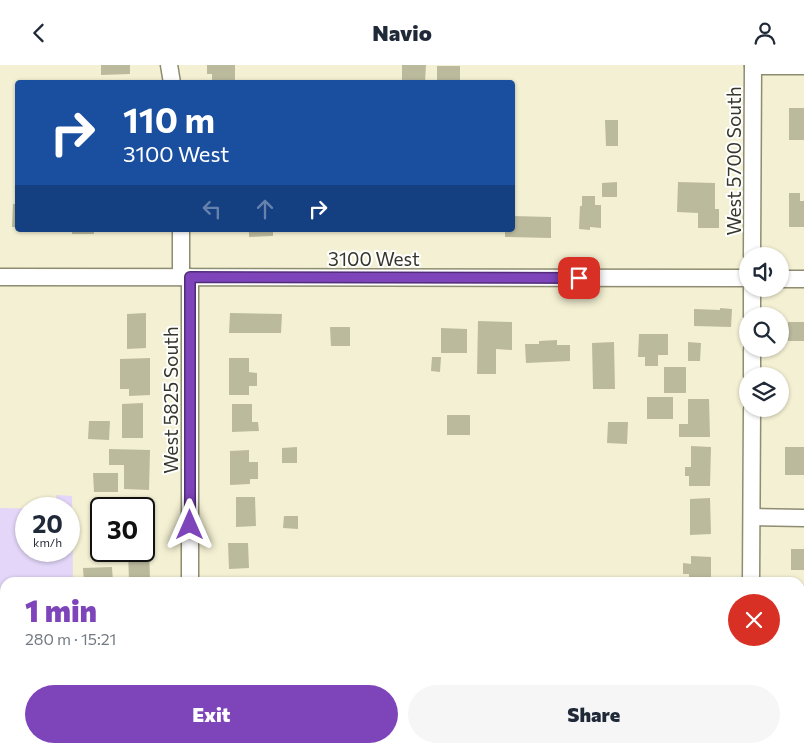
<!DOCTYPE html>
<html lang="en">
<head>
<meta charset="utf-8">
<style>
  body { margin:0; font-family:Commissioner,sans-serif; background:#f6f6f7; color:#1f2937; height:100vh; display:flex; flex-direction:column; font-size:19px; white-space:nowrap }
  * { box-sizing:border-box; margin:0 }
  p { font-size:16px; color:#747a83 }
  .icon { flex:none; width:28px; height:28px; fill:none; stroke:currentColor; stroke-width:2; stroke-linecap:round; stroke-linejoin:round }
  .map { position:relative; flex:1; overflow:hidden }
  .drawer { position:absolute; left:0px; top:512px; width:805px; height:176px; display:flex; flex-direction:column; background:#fff; border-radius:15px 15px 0 0; box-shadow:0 1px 4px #0004 }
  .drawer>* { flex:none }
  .banner { position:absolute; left:15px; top:15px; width:500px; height:152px; border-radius:5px; box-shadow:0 1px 4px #0004; background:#1a4fa0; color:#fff; overflow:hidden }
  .tools { position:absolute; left:739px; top:182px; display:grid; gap:10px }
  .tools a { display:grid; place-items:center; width:50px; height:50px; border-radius:50%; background:#fff; box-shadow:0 1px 4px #0004; font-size:25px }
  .speed { position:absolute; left:15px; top:432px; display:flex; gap:10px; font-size:25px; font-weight:700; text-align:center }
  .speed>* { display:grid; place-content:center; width:65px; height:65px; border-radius:50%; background:#fff; box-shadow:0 1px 4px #0004; line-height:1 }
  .speed small { font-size:12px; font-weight:400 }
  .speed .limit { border:2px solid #111; border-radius:8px; background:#fff; color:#111 }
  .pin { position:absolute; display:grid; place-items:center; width:42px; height:42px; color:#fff; margin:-21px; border-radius:10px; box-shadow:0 2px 8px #0006 }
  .me { position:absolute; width:55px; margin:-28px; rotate:0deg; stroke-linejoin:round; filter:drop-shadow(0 0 4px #0008) }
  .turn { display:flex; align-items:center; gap:18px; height:105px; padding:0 25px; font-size:22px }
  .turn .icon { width:65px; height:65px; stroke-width:2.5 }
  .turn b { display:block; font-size:35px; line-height:42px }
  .lanes { display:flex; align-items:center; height:48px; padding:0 25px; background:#0003; justify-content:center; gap:25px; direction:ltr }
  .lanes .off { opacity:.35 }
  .round { display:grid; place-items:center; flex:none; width:52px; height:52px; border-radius:26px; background:#f6f6f7 }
  .summary { display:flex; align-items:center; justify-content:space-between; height:85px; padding:0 25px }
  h1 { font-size:30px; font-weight:800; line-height:38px; color:#7e44ba }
  .action { display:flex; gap:10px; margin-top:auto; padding:10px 25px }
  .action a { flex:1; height:58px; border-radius:30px; background:#7e44ba; color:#fff; font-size:20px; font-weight:800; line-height:58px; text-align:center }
  .action a+a { background:#f6f6f7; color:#1f2937 }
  header { display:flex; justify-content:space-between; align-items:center; height:65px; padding:0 25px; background:#fff; font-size:22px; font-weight:800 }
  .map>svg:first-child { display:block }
  .green { fill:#e3d6f8 }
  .building { fill:#bcba9d }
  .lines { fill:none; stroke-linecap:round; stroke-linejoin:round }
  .minor-casing { stroke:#8e8c71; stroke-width:19 }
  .minor { stroke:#fff; stroke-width:16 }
  .route-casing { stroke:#522c79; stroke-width:12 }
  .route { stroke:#7e44ba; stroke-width:9 }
  .labels { text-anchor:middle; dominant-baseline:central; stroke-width:4; stroke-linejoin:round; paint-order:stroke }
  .street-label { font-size:19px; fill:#37362b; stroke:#fff }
</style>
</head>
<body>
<header><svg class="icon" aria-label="back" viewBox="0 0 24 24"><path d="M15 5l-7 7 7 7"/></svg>Navio<svg class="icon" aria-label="person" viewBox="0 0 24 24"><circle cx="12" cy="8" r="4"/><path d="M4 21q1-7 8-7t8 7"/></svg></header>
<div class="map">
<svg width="804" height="688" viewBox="0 0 804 688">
  <rect width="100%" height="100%" fill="#f3f0d3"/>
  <polygon class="green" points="56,430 72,431 73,517 5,518 5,665 0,665 0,443 48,444 26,444 26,486 69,486 69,444 57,444"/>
  <g class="building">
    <polygon points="101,0 130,0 130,9 101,10"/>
    <polygon points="207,0 235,0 235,18 212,18 212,9 207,9"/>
    <polygon points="402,0 426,0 425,18 402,18"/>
    <rect x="437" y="1" width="23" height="17"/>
    <rect x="789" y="43" width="15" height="32"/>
    <polygon points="605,55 618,55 618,81 606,81"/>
    <polygon points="617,117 617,132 602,132 602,118"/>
    <polygon points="678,117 715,118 715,144 719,144 719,163 698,163 698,148 677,147"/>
    <polygon points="789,128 800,128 800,136 804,136 804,162 789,162"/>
    <polygon points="582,131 595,131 595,140 601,140 601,163 590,162 590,165 579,164 580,141 582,141"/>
    <polygon points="13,139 18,139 18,162 12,162"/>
    <polygon points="512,151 551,152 551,173 505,172 505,165 512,165"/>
    <rect x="72" y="165" width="22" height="4"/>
    <polygon points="249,165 273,165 273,171 249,172"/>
    <polygon points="720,243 732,244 731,262 694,261 694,244 720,245"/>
    <polygon points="146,248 146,283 127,284 127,249"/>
    <polygon points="230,248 282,249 281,268 229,268"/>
    <polygon points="478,256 512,257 512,285 496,284 496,309 477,309"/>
    <rect x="788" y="257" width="16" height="19"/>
    <polygon points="330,262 350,262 350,281 331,281"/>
    <polygon points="441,263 467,264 467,288 441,288"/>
    <polygon points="639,269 668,269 668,290 658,290 658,301 645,301 645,292 638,292"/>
    <polygon points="557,275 557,280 570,280 570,296 526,298 525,279 539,279 539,276"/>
    <polygon points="614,277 615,324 593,324 592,278"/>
    <polygon points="688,277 701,278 700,296 688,296"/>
    <polygon points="432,292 441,292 440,307 431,306"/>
    <polygon points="150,293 150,330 129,331 129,324 120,324 120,294"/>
    <polygon points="229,293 249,293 249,307 257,308 257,321 249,321 249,330 229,330"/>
    <rect x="664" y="302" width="22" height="26"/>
    <rect x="647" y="332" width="26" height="22"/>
    <polygon points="688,334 709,334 710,372 679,372 679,359 688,359"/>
    <polygon points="143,338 143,373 122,373 122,339"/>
    <polygon points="232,339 252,339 252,357 258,357 259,366 232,367"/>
    <rect x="447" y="350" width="23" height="20"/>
    <polygon points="89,356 110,356 109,375 88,374"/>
    <polygon points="608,357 628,357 627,379 607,378"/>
    <polygon points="691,381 711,382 710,421 689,421 689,411 685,411 685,402 691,402"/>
    <polygon points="297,382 297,398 282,398 282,383"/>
    <rect x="785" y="382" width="19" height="28"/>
    <polygon points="109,384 150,385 149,425 124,424 124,400 109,400"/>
    <polygon points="249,385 249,397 258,397 258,414 250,414 250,419 230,420 230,386"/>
    <polygon points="93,408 118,408 118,427 94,427"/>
    <polygon points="236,432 255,432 256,461 236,462"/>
    <polygon points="121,433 141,433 141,444 122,444"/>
    <polygon points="710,433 711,469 690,470 690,434"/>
    <polygon points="284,451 298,451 298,464 283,463"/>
    <polygon points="144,478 149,478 150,516 129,516 128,486 144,486"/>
    <polygon points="228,478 248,478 249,503 229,504"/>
    <rect x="791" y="484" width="13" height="21"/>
    <polygon points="691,491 711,492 711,518 689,518 689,509 683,509 683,498 691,499"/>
    <polygon points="112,502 113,518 84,518 83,503"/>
    <rect x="800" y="545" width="4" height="27"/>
    <rect x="800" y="582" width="4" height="35"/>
    <rect x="800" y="636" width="4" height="29"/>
    <polygon points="228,684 258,684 258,687 228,688"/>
    <rect x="267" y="684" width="22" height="4"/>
    <rect x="319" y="684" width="29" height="4"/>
  </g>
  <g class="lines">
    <g class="minor-casing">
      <g id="minor">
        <polyline points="169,0 172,18"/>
        <polyline points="753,1 804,1"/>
        <polyline points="181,165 181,212"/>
        <polyline points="752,191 753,0"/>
        <polyline points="0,212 748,213"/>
        <polyline points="780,214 804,214"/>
        <polyline points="752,251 752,224"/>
        <polyline points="752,311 752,284"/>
        <polyline points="752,452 804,453"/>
        <polyline points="190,518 190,212"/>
        <polyline points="751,518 752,344"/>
        <polyline points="189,688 189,684"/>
        <polyline points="385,688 386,684"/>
        <polyline points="751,688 751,684"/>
      </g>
    </g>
    <use href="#minor" class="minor"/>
  </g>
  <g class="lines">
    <g class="route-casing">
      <polyline id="route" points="190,460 190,212 579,213"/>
    </g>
    <use href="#route" class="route"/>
  </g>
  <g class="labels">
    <g class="street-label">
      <text transform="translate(733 96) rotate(-90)">West 5700 South</text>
      <text x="374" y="193">3100 West</text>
      <text transform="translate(170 335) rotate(-90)">West 5825 South</text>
    </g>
  </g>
</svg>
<div class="tools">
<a><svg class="icon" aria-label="sound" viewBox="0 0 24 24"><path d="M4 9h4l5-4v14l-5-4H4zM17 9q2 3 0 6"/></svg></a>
<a><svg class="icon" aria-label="search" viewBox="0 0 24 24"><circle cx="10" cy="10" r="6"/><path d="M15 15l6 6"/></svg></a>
<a><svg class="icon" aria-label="layers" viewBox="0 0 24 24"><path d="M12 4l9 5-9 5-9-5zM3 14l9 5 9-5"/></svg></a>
</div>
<div class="speed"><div>20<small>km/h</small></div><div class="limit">30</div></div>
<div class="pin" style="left:579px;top:213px;background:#d93025"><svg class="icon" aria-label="arrive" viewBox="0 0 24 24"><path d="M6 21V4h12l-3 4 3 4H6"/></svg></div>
<svg class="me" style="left:190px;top:460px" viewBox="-20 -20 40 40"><path d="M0-17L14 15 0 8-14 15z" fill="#7e44ba" stroke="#fff" stroke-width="4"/></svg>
<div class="banner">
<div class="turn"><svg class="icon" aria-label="right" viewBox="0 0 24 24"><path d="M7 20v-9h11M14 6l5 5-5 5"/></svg><div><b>110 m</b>3100 West</div></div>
<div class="lanes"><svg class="icon off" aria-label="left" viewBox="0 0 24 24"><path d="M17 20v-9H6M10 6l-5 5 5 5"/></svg><svg class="icon off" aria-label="ahead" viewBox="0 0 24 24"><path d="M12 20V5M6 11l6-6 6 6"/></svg><svg class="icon" aria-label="right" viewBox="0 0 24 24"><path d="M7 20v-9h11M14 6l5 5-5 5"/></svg></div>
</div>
<section class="drawer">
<div class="summary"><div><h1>1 min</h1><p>280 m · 15:21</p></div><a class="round" style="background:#d93025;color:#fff"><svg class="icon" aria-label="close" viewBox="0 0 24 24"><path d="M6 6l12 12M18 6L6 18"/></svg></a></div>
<div class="action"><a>Exit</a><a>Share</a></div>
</section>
</div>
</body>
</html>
